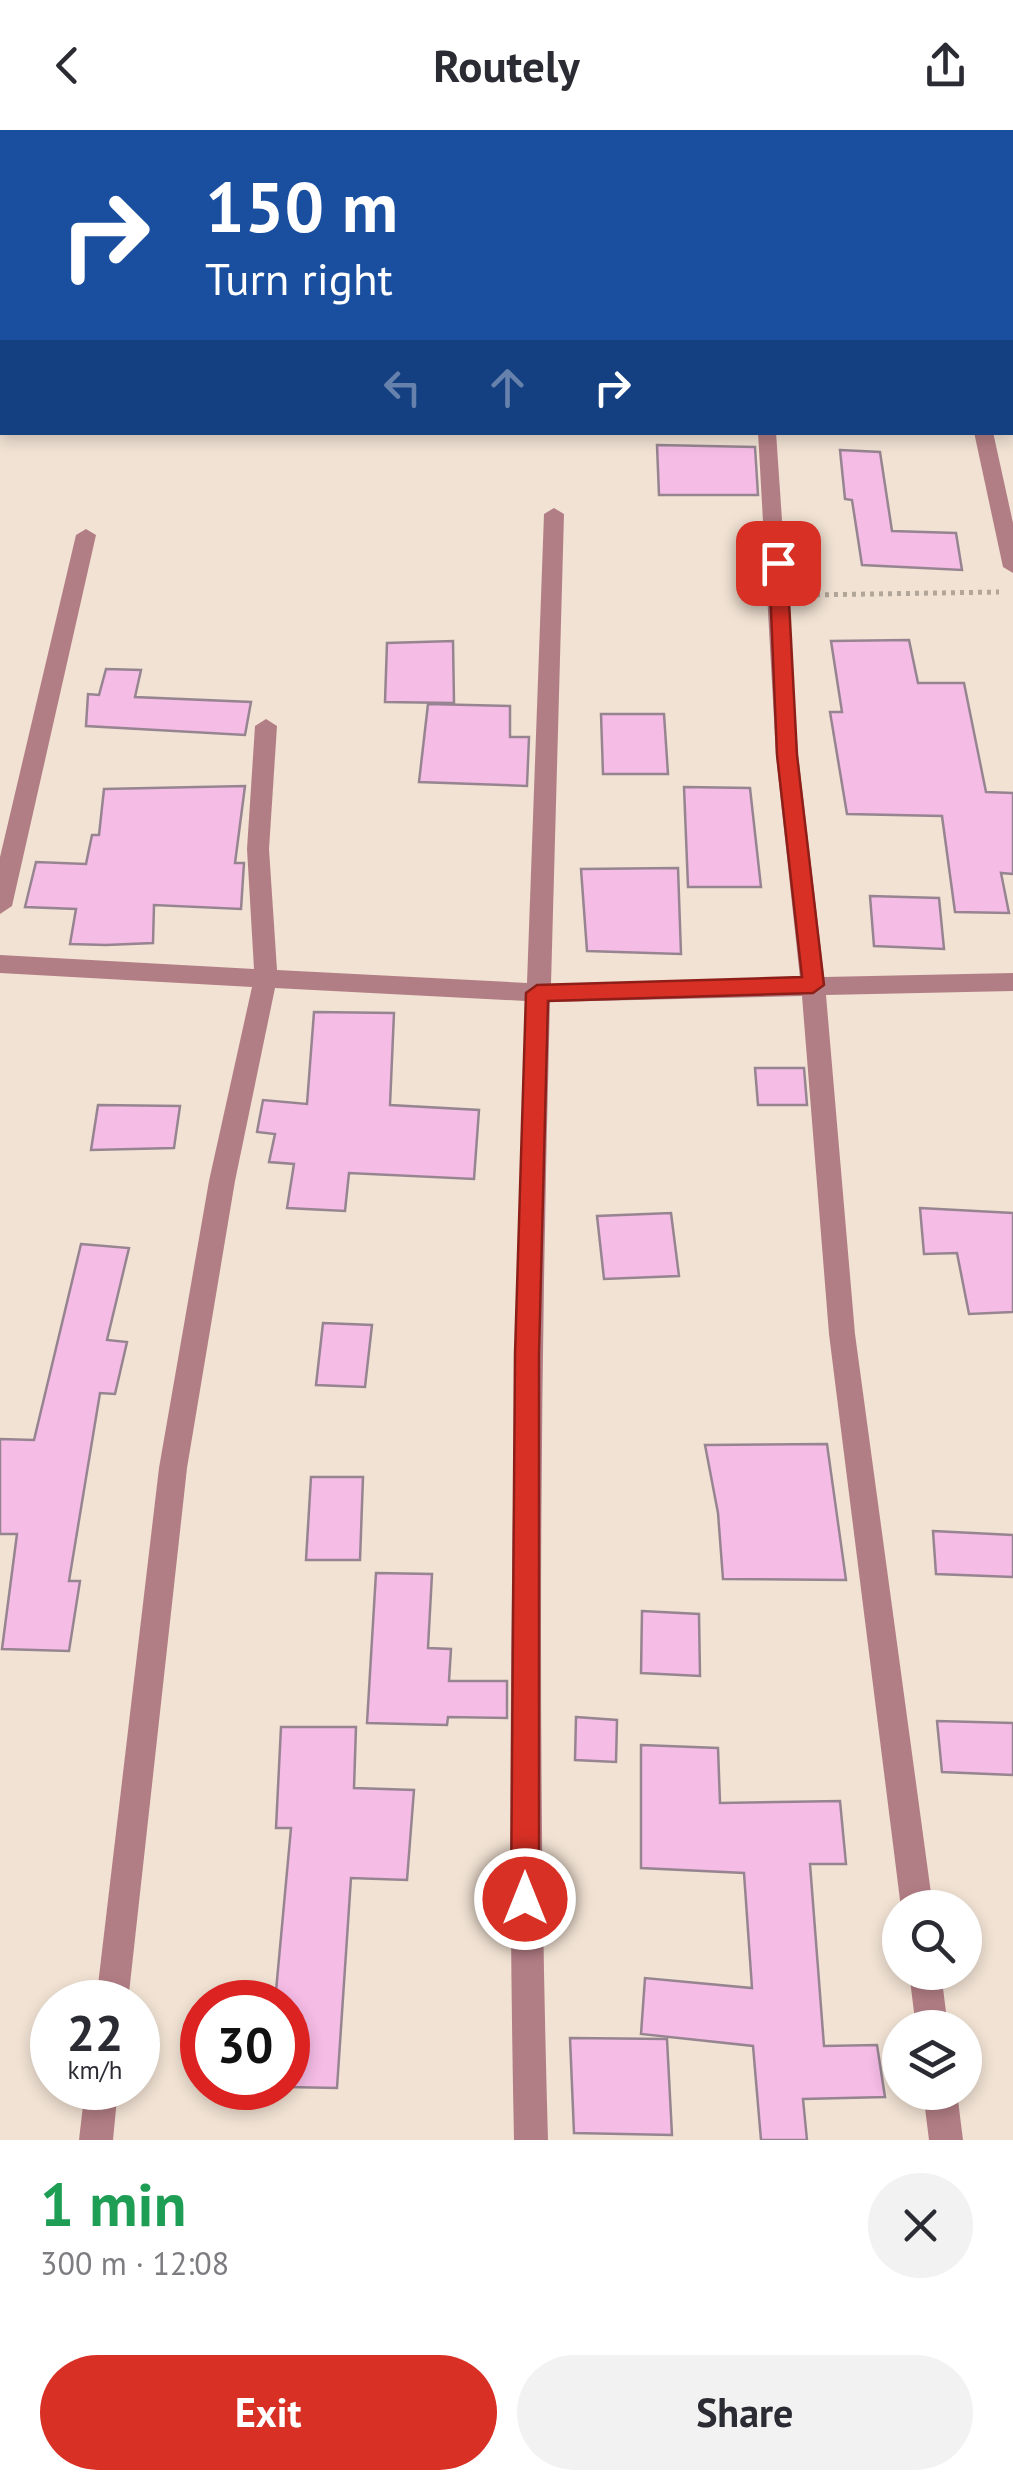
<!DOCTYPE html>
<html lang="en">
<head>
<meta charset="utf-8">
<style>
  body { margin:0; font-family:"PT Sans",sans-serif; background:#f2f2f3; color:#2b2b33; height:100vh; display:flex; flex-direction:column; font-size:38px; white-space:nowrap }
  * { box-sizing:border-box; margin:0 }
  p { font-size:32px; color:#7c7c81 }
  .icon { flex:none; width:55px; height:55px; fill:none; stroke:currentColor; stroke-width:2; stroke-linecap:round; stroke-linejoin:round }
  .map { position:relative; height:2010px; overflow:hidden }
  .sheet { display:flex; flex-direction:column; background:#fff; flex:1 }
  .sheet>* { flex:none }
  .hud { position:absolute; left:0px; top:0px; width:1015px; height:305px; box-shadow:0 5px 15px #0003; background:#1a4fa0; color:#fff; overflow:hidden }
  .controls { position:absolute; left:882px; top:1760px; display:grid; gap:20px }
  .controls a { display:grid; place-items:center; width:100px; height:100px; border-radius:50%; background:#fff; box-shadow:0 5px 15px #0003; font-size:50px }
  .speed { position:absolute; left:30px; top:1850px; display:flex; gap:20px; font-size:50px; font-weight:700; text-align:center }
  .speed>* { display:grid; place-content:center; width:130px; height:130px; border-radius:50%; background:#fff; box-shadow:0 5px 15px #0003; line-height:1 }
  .speed small { font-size:25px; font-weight:400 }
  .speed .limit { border:15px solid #d22; background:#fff; color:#111 }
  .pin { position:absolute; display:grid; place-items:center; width:85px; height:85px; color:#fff; margin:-42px; border-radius:20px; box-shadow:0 5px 15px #0006 }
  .me { position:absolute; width:110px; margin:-55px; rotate:0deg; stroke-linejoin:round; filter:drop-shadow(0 0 8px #0008) }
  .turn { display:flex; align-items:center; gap:35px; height:210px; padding:0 40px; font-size:45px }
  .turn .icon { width:130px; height:130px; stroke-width:2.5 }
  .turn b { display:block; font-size:70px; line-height:85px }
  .lanes { display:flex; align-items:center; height:95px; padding:0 40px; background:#0003; justify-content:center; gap:50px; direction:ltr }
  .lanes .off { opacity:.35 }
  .round { display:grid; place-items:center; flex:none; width:105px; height:105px; border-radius:52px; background:#f2f2f3 }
  .head { display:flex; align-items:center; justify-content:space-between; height:170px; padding:0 40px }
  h1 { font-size:60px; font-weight:700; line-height:75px; color:#1e9e55 }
  .button { display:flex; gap:20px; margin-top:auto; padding:20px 40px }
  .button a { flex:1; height:115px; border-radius:60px; background:#d93025; color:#fff; font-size:40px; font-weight:700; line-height:115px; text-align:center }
  .button a+a { background:#f2f2f3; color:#2b2b33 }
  header { display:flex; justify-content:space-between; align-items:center; height:130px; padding:0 40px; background:#fff; font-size:45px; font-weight:700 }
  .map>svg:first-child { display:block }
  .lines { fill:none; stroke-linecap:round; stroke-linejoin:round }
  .stream { fill:#77bdde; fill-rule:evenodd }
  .building { fill:#f5bce6; stroke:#968591; stroke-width:2.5 }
  .path { stroke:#b2a69a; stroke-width:5; stroke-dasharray:4 5; stroke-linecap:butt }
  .minor { fill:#b27e85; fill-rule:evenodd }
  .route { fill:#d93025; stroke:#8d1f18; stroke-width:2.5 }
</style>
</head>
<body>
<header><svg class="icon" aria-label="back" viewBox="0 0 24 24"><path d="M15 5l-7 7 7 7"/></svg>Routely<svg class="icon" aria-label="share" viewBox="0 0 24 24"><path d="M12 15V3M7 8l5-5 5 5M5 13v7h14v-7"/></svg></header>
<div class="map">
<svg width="1013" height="2010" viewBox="0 0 1013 2010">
  <rect width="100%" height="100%" fill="#f1e2d3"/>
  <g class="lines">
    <polygon class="stream" points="568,0 578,0 576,2 567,2"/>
  </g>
  <g class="building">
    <polygon points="657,315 755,317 758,365 659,365"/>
    <polygon points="840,320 880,322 892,401 956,403 962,440 862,435 852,370 845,369"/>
    <polygon points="909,510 918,553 964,553 986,662 1013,663 1013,744 1001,743 1009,783 955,782 942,686 847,684 830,582 842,582 831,511"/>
    <polygon points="453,511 454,573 385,572 387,513"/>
    <polygon points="106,539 141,540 135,567 251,572 245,605 86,596 88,564 99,565"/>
    <polygon points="428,574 510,576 510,607 529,607 527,656 419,652"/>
    <polygon points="601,584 664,584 668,644 603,644"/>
    <polygon points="245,656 235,733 244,733 241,779 154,775 153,813 106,815 70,814 76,779 25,777 36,732 86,734 92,705 99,705 104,659"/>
    <polygon points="684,657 750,658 761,757 688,757"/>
    <polygon points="678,738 681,824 587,821 581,739"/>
    <polygon points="870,766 939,768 944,819 874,816"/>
    <polygon points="314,882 394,883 390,975 479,980 474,1049 349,1043 345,1081 287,1078 294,1034 269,1032 275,1004 257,1002 263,970 307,974"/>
    <polygon points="755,938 804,938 807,975 758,975"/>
    <polygon points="98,975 180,976 174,1018 91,1020"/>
    <polygon points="920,1078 1013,1083 1013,1182 969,1184 957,1123 924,1124"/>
    <polygon points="671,1083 679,1146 604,1149 597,1086"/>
    <polygon points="81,1114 129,1118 107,1210 127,1212 115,1264 100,1263 69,1451 80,1451 69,1521 2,1519 17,1404 0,1404 0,1309 34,1310"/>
    <polygon points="323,1193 372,1195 365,1257 316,1255"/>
    <polygon points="827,1314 846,1450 723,1449 718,1383 705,1315"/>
    <polygon points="311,1347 363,1347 360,1430 306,1430"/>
    <polygon points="933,1401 1013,1405 1013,1447 936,1444"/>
    <polygon points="376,1443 432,1444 428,1518 451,1519 449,1551 507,1551 507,1588 448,1587 447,1595 367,1593"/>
    <polygon points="642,1481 699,1484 700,1546 641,1543"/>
    <polygon points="576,1587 617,1590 616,1632 575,1630"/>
    <polygon points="937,1591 1013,1593 1013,1645 942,1642"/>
    <polygon points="281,1597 356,1597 354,1658 414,1660 407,1750 351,1748 337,1958 288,1957 288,1872 275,1872 291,1698 276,1698"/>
    <polygon points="641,1615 718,1618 720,1673 840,1671 846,1734 810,1734 824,1916 877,1915 885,1967 803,1969 807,2010 761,2010 753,1916 641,1904 645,1848 752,1858 744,1743 641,1738"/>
    <polygon points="570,1908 667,1909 672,2005 574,2003"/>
  </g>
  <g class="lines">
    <polyline class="path" points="807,465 999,462"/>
    <g class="minor">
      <polygon points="919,0 935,0 936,2 920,2"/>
      <path d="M 758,302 L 776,302 L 798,625 L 824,847 L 1013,843 L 1013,861 L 826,865 L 855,1204 L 933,1778 L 901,1778 L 829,1204 L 802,866 L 550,872 C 540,1251 537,1630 548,2010 L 514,2010 C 506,1630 513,1251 526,871 L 275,858 L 235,1051 L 187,1338 L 128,1872 L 96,1872 L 159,1338 L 209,1051 L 252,857 L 0,843 L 0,825 L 254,839 L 247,719 L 255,596 L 266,589 L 277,596 L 269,719 L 277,840 L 527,853 L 544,384 L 554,378 L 564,384 L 551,854 L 800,848 L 776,625 Z"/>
      <polygon points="974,302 993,302 1013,393 1013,443 1003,437"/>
      <polygon points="86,399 96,405 12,776 0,784 0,727 76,405"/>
      <polygon points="909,1842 941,1842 948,1898 916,1898"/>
      <polygon points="85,1958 118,1958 113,2010 79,2010"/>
      <polygon points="923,1962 957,1962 963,2010 929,2010"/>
    </g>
  </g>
  <polygon class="route" points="778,427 787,433 797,625 824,855 813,863 548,871 539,1224 539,1769 535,1779 525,1783 515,1779 511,1769 515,1224 526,863 537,855 802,847 777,625 769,433"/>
</svg>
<div class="controls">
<a><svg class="icon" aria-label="search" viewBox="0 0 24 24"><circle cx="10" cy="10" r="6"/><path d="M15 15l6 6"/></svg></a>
<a><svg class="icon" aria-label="layers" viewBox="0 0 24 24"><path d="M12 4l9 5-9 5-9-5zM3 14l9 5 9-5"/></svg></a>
</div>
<div class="speed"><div>22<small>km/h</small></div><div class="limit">30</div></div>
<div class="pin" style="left:778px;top:433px;background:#d93025"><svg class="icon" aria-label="arrive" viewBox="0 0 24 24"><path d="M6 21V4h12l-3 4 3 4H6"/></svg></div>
<svg class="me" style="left:525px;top:1769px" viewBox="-20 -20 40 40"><circle r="17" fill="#d93025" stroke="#fff" stroke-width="3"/><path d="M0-11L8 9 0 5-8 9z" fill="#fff"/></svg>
<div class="hud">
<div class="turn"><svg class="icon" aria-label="right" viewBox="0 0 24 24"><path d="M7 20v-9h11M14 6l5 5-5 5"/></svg><div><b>150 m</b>Turn right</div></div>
<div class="lanes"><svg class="icon off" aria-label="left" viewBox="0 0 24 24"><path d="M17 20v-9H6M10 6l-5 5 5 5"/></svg><svg class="icon off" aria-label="ahead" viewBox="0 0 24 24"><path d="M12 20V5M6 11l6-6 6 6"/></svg><svg class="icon" aria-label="right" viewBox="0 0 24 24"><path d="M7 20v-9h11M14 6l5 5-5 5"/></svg></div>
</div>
</div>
<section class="sheet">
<div class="head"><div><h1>1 min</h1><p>300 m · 12:08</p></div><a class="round"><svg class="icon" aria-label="close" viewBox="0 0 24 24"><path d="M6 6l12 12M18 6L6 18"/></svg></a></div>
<div class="button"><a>Exit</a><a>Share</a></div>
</section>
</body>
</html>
